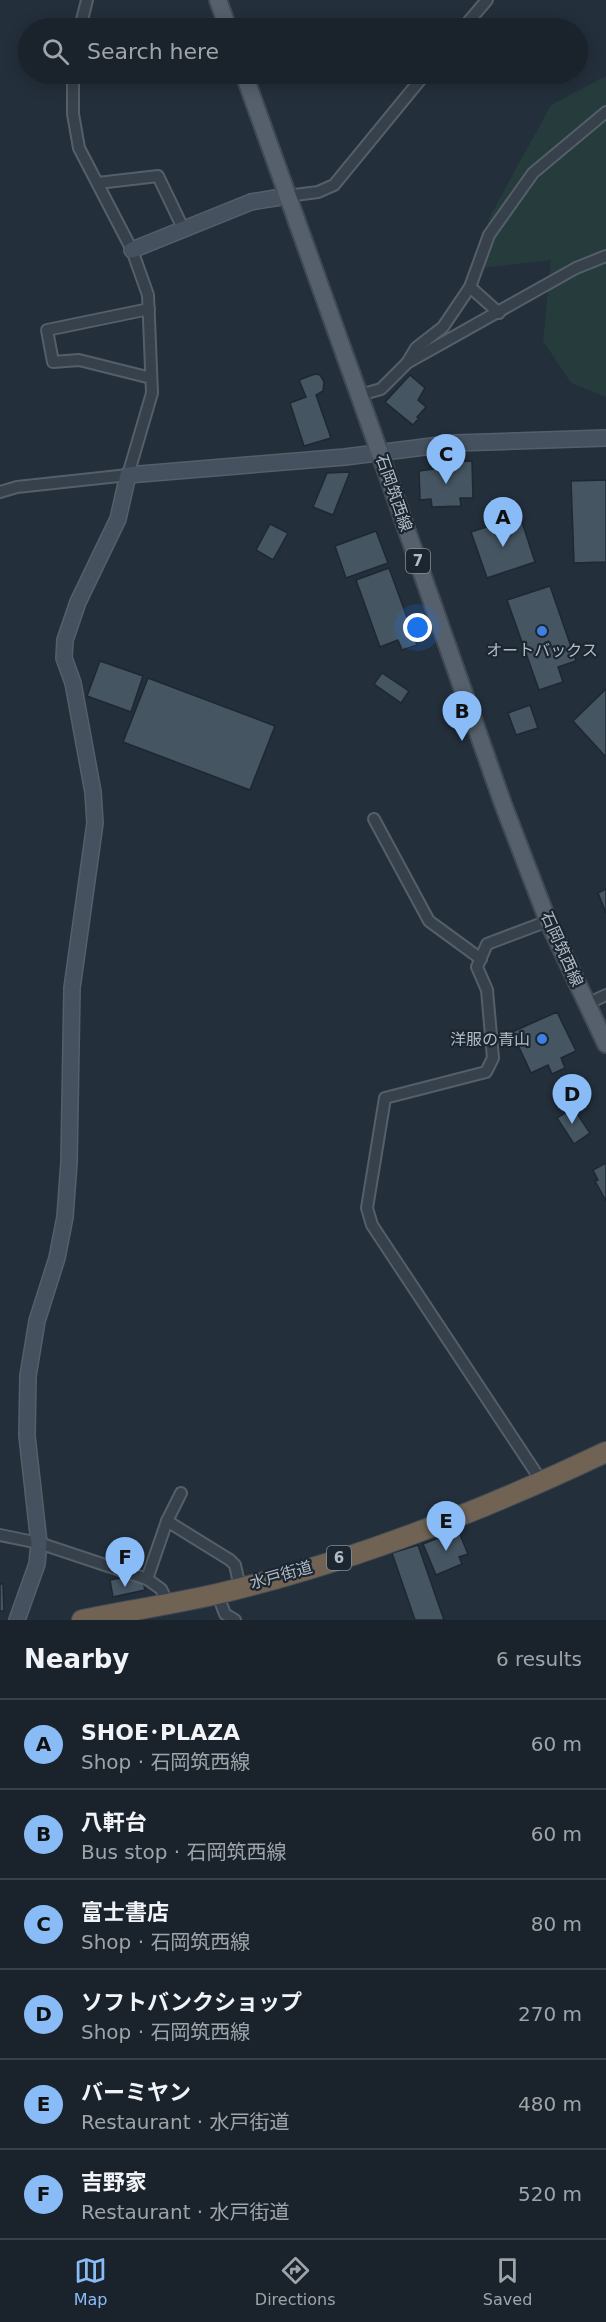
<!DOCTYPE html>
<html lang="en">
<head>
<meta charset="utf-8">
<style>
  :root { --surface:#1a232c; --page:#272f38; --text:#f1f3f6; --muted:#9fa4a9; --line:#384048; --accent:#89bcf6 }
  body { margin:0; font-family:"DejaVu Sans","Noto Sans JP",sans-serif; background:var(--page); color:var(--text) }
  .you { position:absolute; left:418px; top:628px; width:21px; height:21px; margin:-15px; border:4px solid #fff; border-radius:50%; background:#1a73e8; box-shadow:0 0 0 9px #1a73e833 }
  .badge { display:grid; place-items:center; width:39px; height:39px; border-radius:50%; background:var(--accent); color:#111; font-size:20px; font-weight:700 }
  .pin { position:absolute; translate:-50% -50px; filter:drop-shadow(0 2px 3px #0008) }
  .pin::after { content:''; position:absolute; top:32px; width:21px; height:18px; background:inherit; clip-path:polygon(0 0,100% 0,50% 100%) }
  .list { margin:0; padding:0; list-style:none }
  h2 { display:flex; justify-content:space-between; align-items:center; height:78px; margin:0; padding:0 24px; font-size:26px }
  h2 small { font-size:20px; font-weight:400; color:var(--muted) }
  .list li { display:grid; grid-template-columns:39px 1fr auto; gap:18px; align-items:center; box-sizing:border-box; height:90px; padding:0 24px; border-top:2px solid var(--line) }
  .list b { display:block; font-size:22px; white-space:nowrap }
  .list p { margin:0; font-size:20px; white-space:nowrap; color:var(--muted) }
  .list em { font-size:20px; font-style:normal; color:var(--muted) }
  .icon { flex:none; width:33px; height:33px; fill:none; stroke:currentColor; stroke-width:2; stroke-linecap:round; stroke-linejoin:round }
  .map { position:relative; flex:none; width:606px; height:1620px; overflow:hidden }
  .search { position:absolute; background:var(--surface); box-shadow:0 3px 15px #0003; left:18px; right:18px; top:18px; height:66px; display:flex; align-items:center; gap:15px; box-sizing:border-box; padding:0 21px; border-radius:33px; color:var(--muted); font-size:22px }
  .sheet { height:618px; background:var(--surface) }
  nav { display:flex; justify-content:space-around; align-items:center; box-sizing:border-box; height:84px; border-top:2px solid var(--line); background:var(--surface); font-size:16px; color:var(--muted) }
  nav a { display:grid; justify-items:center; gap:3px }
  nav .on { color:var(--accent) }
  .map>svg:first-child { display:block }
</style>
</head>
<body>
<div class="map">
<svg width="606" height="1620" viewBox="0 0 606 1620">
  <rect width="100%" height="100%" fill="#232f3b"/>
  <!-- green -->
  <path fill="#253b3c" d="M 606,76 L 606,397 L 571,383 L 543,341 L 551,260 L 481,268 L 489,218 L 551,105 Z"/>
  <!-- building -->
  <g fill="#465562" stroke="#1e2832" stroke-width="1.5">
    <path d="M 315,374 L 320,375 L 324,382 L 323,391 L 316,395 L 331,438 L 304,446 L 290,403 L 306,397 L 299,380 Z"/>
    <path d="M 410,375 L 425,388 L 418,400 L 426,407 L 417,417 L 419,418 L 413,425 L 385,402 Z"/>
    <path d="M 472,461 L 473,498 L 460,498 L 461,506 L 432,507 L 431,499 L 420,500 L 419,471 L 433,469 L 433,462 Z"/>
    <path d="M 350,472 L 333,515 L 313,507 L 327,473 Z"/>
    <path d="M 606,480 L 606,562 L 574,563 L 571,481 Z"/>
    <path d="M 520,516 L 535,562 L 487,578 L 471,532 Z"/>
    <path d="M 270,524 L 288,533 L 273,560 L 256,550 Z"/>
    <path d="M 376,531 L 388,563 L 346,578 L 335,546 Z"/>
    <path d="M 389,568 L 417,645 L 402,650 L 398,640 L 380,647 L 356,580 Z"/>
    <path d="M 550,586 L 576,661 L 558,667 L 563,682 L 539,690 L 507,600 Z"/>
    <path d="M 100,661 L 143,676 L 131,712 L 87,696 Z"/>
    <path d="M 382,673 L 409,691 L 401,703 L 374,684 Z"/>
    <path d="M 148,678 L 275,726 L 250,790 L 123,742 Z"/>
    <path d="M 606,689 L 606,757 L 573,721 Z"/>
    <path d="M 530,705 L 538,728 L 516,735 L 508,713 Z"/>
    <path d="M 606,889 L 606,913 L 598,893 Z"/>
    <path d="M 557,1012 L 576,1051 L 561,1058 L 565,1068 L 552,1074 L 548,1065 L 531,1073 L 512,1032 Z"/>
    <path d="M 573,1108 L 590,1133 L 574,1144 L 557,1118 Z"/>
    <path d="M 606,1163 L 606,1201 L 595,1181 L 598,1180 L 593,1170 Z"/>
    <path d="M 458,1530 L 468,1554 L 459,1557 L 462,1564 L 436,1575 L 423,1544 Z"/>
    <path d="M 418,1545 L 444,1620 L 415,1620 L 392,1553 Z"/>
    <path d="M 131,1576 L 143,1581 L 145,1590 L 113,1597 L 110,1580 Z"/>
    <path d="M 0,1584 L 3,1584 L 4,1611 L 0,1611 Z"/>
  </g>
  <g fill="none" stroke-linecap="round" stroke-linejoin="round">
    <defs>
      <g id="street">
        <path d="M 80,28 L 87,0"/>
        <path d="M 463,28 L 487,0"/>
        <path d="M 98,183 L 158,176 L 182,226"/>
        <path d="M 287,196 L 318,192 L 334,185 L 425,74"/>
        <path d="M 470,287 L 499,313"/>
        <path d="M 149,309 L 47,330 L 53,362 L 79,360 L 151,378"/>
        <path d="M 407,363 L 416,348 L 443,327 L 470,287 L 489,235 L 533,173 L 606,112"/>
        <path d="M 360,395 L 381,389 L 407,363 L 576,268 L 606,256"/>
        <path d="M 0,492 L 17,487 L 128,475 L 152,393 L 148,295 L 132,250 L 79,148 L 73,114 L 73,74"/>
        <path d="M 374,819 L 429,921 L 481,959"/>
        <path d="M 587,1004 L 606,995"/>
        <path d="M 542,1482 L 372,1225 L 367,1208 L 385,1098 L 486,1072 L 493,1058 L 487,990 L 477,967 L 487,944 L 548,921"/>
        <path d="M 167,1521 L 230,1560 L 235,1565 L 240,1587"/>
        <path d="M 0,1535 L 39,1543 L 147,1579 L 161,1589 L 168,1603"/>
        <path d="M 147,1579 L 167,1521 L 181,1493"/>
        <path d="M 217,1593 L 225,1614 L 235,1620"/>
      </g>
      <g id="secondary">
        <path d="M 132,250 L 251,202 L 287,196"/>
        <path d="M 17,1620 L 37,1564 L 39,1543 L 27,1436 L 28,1376 L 37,1321 L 57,1258 L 65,1217 L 69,1162 L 72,988 L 95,823 L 93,792 L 73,683 L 64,658 L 65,640 L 78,602 L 118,519 L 128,475 L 345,457 L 456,443 L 606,438"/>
      </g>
      <g id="primary">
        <path d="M 218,0 L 228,28"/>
        <path d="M 244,74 L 367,417 L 503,804 L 548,921 L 606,1044"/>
      </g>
      <path id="highway" d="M 82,1620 C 127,1611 172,1604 217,1594 C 348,1563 484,1510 606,1452"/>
    </defs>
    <!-- street casing -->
    <use href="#street" stroke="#555f69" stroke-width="14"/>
    <!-- secondary casing -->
    <use href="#secondary" stroke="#555f69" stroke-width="18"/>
    <!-- primary casing -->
    <use href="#primary" stroke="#404a54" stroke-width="20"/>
    <!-- highway casing -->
    <use href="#highway" stroke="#424c56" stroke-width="22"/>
    <!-- street -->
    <use href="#street" stroke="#37414b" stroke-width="10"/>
    <!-- secondary -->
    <use href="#secondary" stroke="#45515e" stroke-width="15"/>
    <!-- primary -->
    <use href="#primary" stroke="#55606c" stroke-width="16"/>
    <!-- highway -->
    <use href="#highway" stroke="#716354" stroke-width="20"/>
  </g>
  <!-- markers -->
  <g fill="#3f7fe0" stroke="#1c2630" stroke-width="2">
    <circle cx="542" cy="631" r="6"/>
    <circle cx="542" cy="1039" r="6"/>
  </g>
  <g text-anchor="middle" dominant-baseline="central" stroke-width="4.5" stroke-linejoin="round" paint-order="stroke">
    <!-- shield labels -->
    <g fill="#1c2630" stroke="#858f9a" stroke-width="1.5">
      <rect x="406" y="549" width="24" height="24" rx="4.5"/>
      <rect x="327" y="1546" width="24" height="24" rx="4.5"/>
    </g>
    <g font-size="15" font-weight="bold" fill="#b2bcc7">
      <text x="418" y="561">7</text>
      <text x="339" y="1558">6</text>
    </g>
    <!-- street labels -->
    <g font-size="16" fill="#b2bcc7" stroke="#1c2630">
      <text transform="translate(394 493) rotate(71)">石岡筑西線</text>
      <text transform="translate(562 949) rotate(66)">石岡筑西線</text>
      <text transform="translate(281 1575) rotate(-16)">水戸街道</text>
    </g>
    <!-- poi labels -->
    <g font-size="16" fill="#b2bcc7" stroke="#1c2630">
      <text x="542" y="650">オートバックス</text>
      <text x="530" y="1039" text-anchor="end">洋服の青山</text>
    </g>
  </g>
</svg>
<div class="you"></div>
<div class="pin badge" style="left:503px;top:547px">A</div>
<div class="pin badge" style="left:462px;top:741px">B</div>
<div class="pin badge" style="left:446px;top:484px">C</div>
<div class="pin badge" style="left:572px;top:1124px">D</div>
<div class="pin badge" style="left:446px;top:1551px">E</div>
<div class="pin badge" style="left:125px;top:1587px">F</div>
<div class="search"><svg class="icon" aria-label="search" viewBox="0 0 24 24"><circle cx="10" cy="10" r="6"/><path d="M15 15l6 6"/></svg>Search here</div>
</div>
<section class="sheet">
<h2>Nearby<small>6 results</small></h2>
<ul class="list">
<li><span class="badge">A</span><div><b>SHOE･PLAZA</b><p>Shop · 石岡筑西線</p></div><em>60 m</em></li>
<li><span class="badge">B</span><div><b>八軒台</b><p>Bus stop · 石岡筑西線</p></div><em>60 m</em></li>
<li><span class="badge">C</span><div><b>富士書店</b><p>Shop · 石岡筑西線</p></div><em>80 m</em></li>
<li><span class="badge">D</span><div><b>ソフトバンクショップ</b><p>Shop · 石岡筑西線</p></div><em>270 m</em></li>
<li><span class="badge">E</span><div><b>バーミヤン</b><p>Restaurant · 水戸街道</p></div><em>480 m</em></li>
<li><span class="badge">F</span><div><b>吉野家</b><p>Restaurant · 水戸街道</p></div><em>520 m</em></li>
</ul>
</section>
<nav>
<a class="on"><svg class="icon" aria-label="map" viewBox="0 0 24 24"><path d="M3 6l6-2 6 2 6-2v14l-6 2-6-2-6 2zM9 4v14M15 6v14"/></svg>Map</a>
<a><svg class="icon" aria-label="directions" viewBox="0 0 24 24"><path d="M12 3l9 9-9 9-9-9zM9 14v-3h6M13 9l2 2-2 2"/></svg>Directions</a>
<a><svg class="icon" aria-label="saved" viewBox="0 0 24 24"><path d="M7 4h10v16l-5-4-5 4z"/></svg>Saved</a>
</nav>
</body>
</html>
